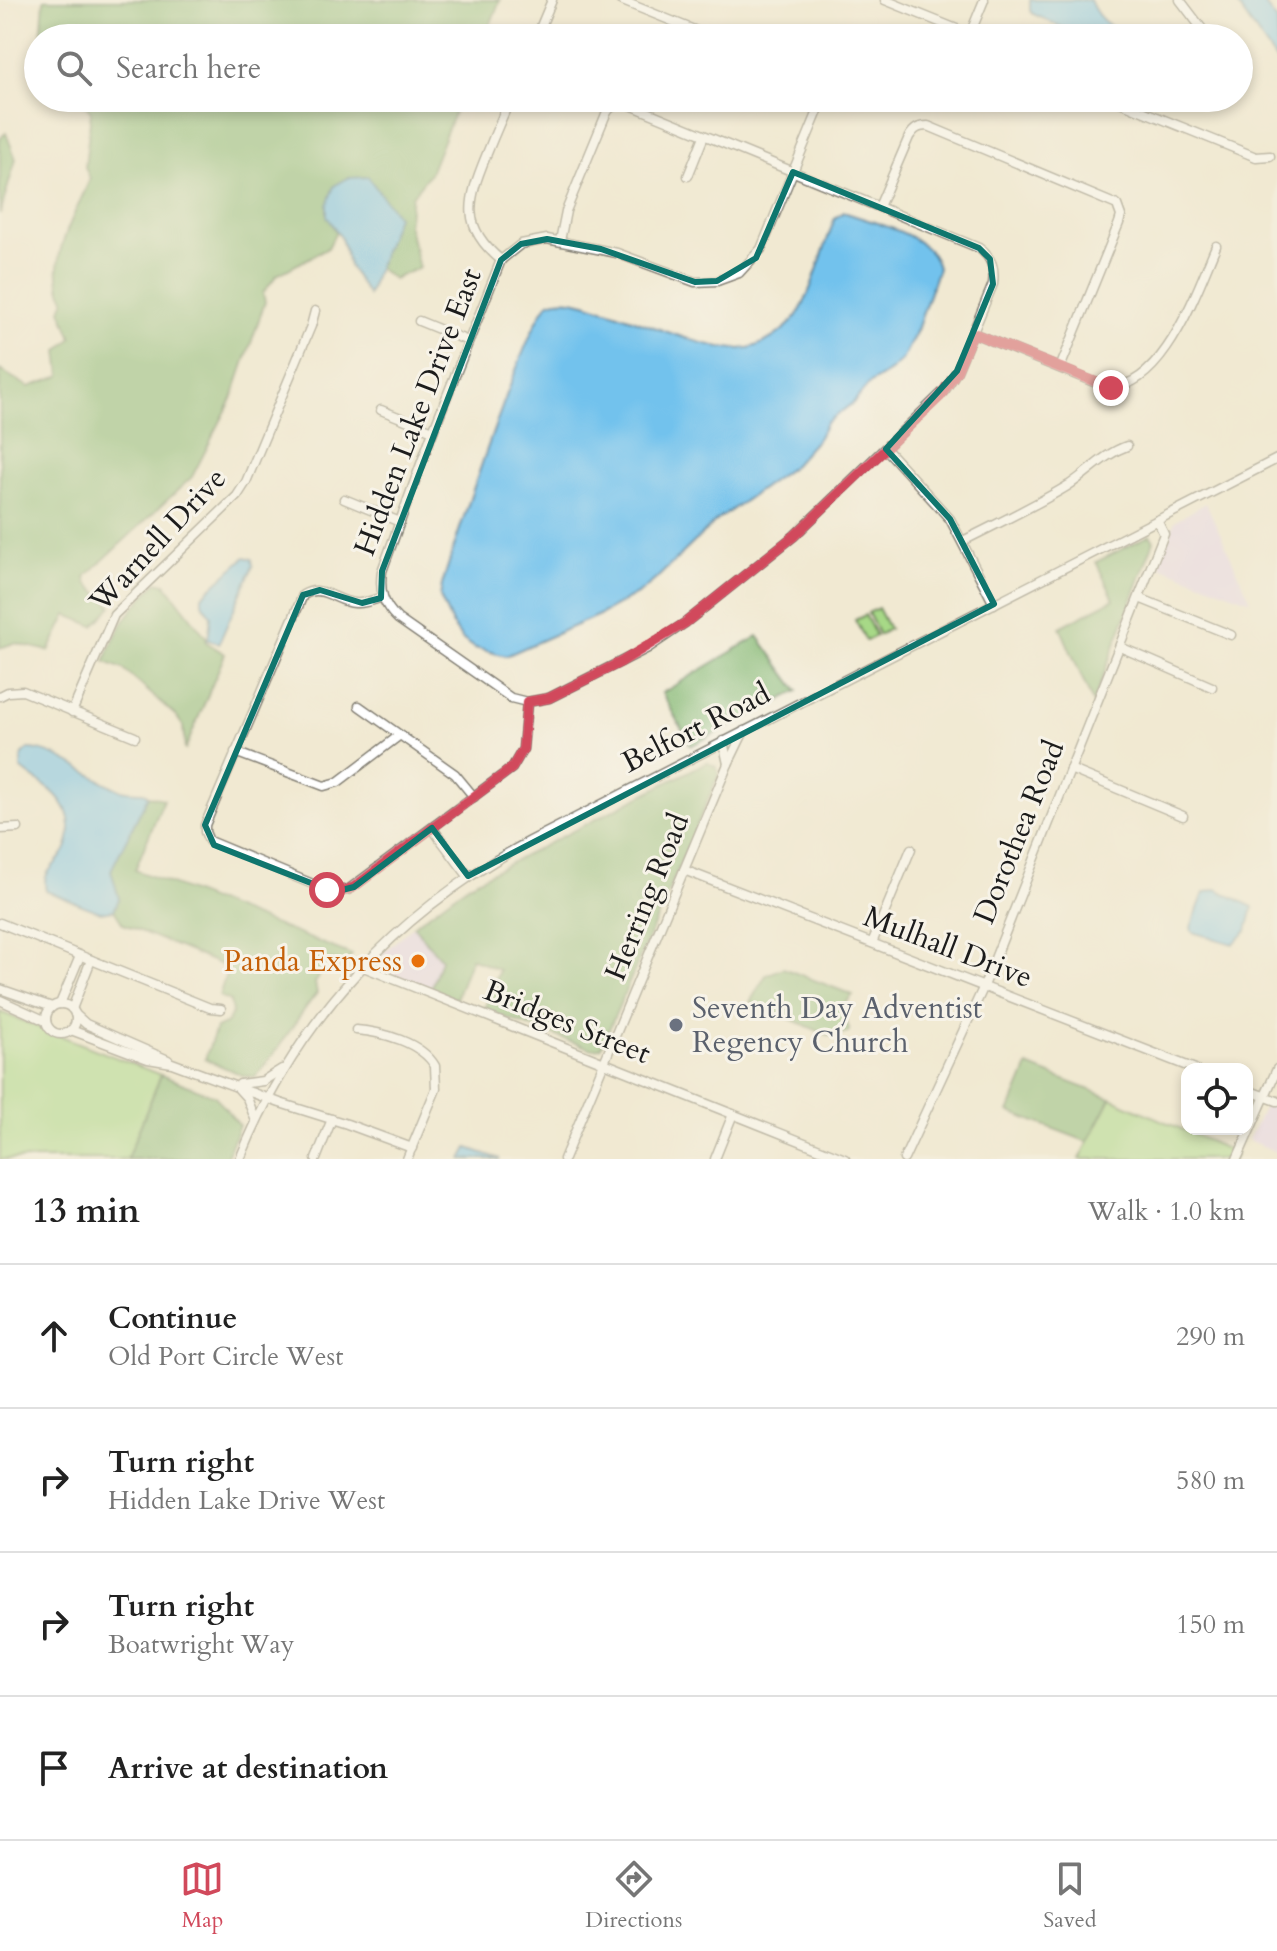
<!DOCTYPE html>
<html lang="en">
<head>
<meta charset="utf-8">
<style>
  :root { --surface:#fff; --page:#f6f6f6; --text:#222; --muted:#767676; --line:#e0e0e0; --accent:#d1495b }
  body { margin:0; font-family:Cardo,serif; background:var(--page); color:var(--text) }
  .controls { position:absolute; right:24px; bottom:24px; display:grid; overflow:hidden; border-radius:16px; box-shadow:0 4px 12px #0003 }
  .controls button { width:72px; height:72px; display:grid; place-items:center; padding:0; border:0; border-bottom:2px solid var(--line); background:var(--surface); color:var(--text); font:40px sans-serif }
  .stop { position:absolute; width:24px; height:24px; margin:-18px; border:6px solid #d1495b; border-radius:50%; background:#fff }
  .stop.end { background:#d1495b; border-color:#fff; box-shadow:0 2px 8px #0008 }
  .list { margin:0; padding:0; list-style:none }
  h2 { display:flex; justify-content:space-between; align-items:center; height:104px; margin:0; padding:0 32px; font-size:34px }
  h2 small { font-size:26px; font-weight:400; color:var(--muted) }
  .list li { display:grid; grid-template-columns:52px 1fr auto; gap:24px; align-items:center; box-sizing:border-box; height:144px; padding:0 32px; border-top:2px solid var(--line) }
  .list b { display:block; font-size:30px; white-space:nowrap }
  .list p { margin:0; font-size:26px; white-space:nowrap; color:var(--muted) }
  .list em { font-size:26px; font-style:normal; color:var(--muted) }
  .icon { flex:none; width:44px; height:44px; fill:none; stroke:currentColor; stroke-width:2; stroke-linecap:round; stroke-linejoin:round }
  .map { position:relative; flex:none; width:1277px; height:1159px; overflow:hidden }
  .search { position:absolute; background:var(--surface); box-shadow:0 4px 12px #0003; left:24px; right:24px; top:24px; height:88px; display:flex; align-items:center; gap:20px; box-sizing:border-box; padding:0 28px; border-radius:44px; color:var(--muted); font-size:30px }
  .sheet { height:680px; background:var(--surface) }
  nav { display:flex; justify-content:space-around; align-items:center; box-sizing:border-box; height:112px; border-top:2px solid var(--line); background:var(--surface); font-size:22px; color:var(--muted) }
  nav a { display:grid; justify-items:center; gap:4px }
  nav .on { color:var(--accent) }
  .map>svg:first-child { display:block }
</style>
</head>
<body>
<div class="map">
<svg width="1277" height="1159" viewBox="0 0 1277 1159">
  <rect width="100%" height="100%" fill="#f7f3e8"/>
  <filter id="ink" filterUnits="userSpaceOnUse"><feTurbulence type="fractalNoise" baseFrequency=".0125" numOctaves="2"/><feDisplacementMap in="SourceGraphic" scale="16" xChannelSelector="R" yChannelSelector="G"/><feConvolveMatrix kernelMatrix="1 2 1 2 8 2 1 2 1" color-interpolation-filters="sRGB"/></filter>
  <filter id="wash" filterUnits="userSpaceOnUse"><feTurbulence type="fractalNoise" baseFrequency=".006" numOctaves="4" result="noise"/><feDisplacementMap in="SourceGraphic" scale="32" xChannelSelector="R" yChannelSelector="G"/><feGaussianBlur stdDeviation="1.8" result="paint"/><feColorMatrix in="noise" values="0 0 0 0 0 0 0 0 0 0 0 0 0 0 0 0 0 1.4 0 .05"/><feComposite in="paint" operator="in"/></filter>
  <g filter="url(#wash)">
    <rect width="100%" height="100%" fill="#f1e9d2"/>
    <!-- built -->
    <g fill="#e5d3f1">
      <path d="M 1206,503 L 1251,601 L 1157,565 L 1175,521 Z"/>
      <path d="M 413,926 L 442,959 L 431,989 L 385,971 L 380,966 L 383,953 Z"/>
      <path d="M 1267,1101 L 1277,1104 L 1277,1152 L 1248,1140 Z"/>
    </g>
    <!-- green -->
    <g fill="#a7d987" stroke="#627a52" stroke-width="2">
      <path d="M 878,608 L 889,629 L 879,635 L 868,613 Z"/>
      <path d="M 865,615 L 876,636 L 866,641 L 855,620 Z"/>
      <path d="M 0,1012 L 161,1075 L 127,1159 L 0,1159 Z"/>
      <path d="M 1111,1098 L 1236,1153 L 1234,1159 L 1080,1159 Z"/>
    </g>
    <!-- forest -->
    <g fill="#85b974" stroke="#506a48" stroke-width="2">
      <path d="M 44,0 L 500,0 L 485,38 L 41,38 Z"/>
      <path d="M 79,98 L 460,98 L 430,173 L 412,196 L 408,224 L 419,268 L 393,279 L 378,268 L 397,216 L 335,186 C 326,205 326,213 336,232 L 328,248 L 277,275 L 263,293 L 265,302 L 232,399 L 192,477 L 86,576 L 87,583 L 112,606 L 94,626 L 67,615 L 49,651 L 14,643 L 0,648 L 0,370 L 29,387 L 61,376 L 58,351 L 72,338 L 61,310 L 65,299 C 43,264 76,213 90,179 L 85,167 L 91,112 Z"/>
      <path d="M 6,133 L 16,159 L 0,214 L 0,138 Z"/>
      <path d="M 1150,535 L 1154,541 L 1093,703 L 1060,627 L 1114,599 L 1096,562 Z"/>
      <path d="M 157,582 L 165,584 L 206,637 L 206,642 L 225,654 L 185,750 L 183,726 L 176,716 L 123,669 L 105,662 C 116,626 132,609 157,582 Z"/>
      <path d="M 758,636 L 798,691 L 691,746 L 662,693 Z"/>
      <path d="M 707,762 L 716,767 L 719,774 L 601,1048 L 592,1049 L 484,1010 L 499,970 L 471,958 L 456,999 L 431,989 L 441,959 L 413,926 L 469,884 Z"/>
      <path d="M 148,796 L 164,799 L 135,870 L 352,955 L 346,962 L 327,960 L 315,983 L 317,993 C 294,1021 279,1052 255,1077 L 244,1076 L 205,1059 L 216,1028 L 227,1023 L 232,1013 L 230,1001 L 219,996 L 227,971 L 224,966 L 123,924 L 114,910 L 119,899 L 111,870 Z"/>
      <path d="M 783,968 L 853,995 L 842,1007 L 850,1032 L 830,1036 L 750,1002 L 766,975 Z"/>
      <path d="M 1028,1066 L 1111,1098 L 1088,1142 L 1009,1112 Z"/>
      <path d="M 161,1075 L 215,1096 L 239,1125 L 226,1159 L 127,1159 Z"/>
    </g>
    <!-- water -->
    <g fill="#72c2ed" stroke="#476f84" stroke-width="2">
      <path d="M 1030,0 L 1090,0 C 1100,26 1119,32 1144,38 L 1085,38 L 1033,14 L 1030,11 Z"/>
      <path d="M 1234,0 L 1261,0 L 1277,21 L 1277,62 Z"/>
      <path d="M 368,177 L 397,216 L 368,295 L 349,266 L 341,238 L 327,216 L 327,205 L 334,186 L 348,178 Z"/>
      <path d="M 844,212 C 875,224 930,233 938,268 L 917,330 L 902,360 L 890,371 L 869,384 L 854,402 L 826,423 L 819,437 L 792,467 L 716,521 L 655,580 L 639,593 L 599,615 L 506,656 L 475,648 L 462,639 L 452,624 L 440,597 L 442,585 C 453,548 529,314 550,302 C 565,295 589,304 603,309 C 643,321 696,347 737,349 C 761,350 790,329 801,309 C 815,283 824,246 835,218 Z"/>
      <path d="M 245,557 L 252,559 L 253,566 L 219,643 L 208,640 L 211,616 L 202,603 L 202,596 Z"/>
      <path d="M 28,749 C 53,747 94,779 118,789 C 126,792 135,792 144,792 L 148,796 L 111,870 L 119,899 L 114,910 L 100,912 L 46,891 C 42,875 50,870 60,858 C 75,840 73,812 56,795 C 46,785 32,778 21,768 L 21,757 Z"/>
      <path d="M 1216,889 L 1253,907 L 1247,931 L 1233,944 L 1192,932 L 1191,927 L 1204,893 Z"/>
      <path d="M 468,1148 L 500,1159 L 462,1159 Z"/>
    </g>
  </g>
  <g filter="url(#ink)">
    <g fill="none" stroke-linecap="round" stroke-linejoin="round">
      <defs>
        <g id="minor">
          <path d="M 620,0 L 714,38"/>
          <path d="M 885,0 L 979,38"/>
          <path d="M 1180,0 L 1209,38"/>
          <path d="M 970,34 L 984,0"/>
          <path d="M 536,38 L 552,0"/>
          <path d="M 1110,98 L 1256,157 L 1270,156"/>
          <path d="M 688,176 L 704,136"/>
          <path d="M 879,207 L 909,137 C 914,129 918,126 928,126 L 1117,205 L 1121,216 L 1119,223 L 1060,368"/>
          <path d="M 560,241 L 566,211 L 606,114 C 611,105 617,103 628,104 C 745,152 862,200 979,248 C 992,258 995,268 993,284 L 957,371 L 945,390 L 794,536 L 685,623 L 648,648 L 549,698 L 527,702 L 511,698 L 398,619 C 383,605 379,591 382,571 L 433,431 L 501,260 L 521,244 L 547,239 L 617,253 L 695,282 L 717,281 L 739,273 L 761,249 L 823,99 L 823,98"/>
          <path d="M 501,260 C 460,227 468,200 486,156 C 494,136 502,117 511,98"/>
          <path d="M 419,321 L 468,341"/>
          <path d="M 973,333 L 1101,385 C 1160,401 1198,287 1216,246"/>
          <path d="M 381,410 L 433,431"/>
          <path d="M 886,449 L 950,519 L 994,604"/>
          <path d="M 344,499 L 400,522"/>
          <path d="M 963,541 C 998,523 1035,506 1069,485 C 1089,472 1104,454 1127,446"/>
          <path d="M 382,597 C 374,600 364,604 355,603 C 336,602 322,583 303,595 L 205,825 L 205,832 L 209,841 L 327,890 L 348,890 L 512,768 L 523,749 L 527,702"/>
          <path d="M 1139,598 L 1231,635"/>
          <path d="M 1120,647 L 1212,687"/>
          <path d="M 0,696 L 8,692 L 23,691 L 135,737"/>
          <path d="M 359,706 L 455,774 L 474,797"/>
          <path d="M 72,712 L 114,615 L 237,496 L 246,482 L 311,326 L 315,311"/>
          <path d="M 235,752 L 324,786 L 338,782 L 400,735"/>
          <path d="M 728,764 L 744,731"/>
          <path d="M 1070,769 L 1183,816"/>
          <path d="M 432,828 L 468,876"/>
          <path d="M 0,829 L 18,828"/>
          <path d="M 684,870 L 1195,1069"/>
          <path d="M 0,923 L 210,1008 L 221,1009"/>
          <path d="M 872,943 L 911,849"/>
          <path d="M 361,966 L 845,1159"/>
          <path d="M 0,989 L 52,1007"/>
          <path d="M 0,1000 L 46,1021"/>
          <path d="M 60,1004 L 80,956"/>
          <circle cx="61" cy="1019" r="15"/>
          <path d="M 72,1009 L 91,960"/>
          <path d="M 75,1014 L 86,1024 L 168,1060"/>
          <path d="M 71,1030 L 148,1059 L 172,1063 L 280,1103 L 347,1124 L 412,1148"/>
          <path d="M 356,1030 C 382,1032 421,1042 435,1066 L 436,1089 L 407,1159"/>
          <path d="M 240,1084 L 263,1081 L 282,1069"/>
          <path d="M 238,1088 L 247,1098 L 256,1121"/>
          <path d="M 1247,1090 L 1277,1101"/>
          <path d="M 240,1159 C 296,1020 397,911 530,841 L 1277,459"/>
          <path d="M 316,1159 L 332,1119"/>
          <path d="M 564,1159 L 728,764 L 723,741"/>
          <path d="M 715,1159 L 733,1114"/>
          <path d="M 904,1159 L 984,986 L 1164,534 L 1157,520"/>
          <path d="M 1237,1159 L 1277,1069"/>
        </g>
      </defs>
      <!-- minor casing -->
      <use href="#minor" stroke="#868277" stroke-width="11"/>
      <!-- minor -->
      <use href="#minor" stroke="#fff" stroke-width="8"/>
    </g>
  </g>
  <g fill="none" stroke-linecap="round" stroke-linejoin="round" filter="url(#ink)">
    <!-- route -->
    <path stroke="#d1495b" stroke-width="10" d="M 327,890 L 341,892 L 354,887 L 512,768 L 523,749 L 527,702 L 549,698 L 621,662 L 685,623 L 794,536 L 940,397 L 957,371 L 973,333 L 1111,388"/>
  </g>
  <!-- marked area -->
  <path d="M0 0H1277V1159H0ZM 793,172 L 979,248 L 990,259 L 993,284 L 957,371 L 886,449 L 950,519 L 994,604 L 468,876 L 432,828 L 354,887 L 334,892 L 214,845 L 205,825 L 303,595 L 320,590 L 362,603 L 381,598 L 382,571 L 501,260 L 521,244 L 547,239 L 601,249 L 695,282 L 717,281 L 756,258 Z" fill="#f1e9d2" fill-opacity=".55" fill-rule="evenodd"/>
  <path fill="none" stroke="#0f766e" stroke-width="6" stroke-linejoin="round" d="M 793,172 L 979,248 L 990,259 L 993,284 L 957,371 L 886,449 L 950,519 L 994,604 L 468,876 L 432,828 L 354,887 L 334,892 L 214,845 L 205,825 L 303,595 L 320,590 L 362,603 L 381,598 L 382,571 L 501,260 L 521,244 L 547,239 L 601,249 L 695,282 L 717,281 L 756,258 Z"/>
  <!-- markers -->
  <circle fill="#e8710a" stroke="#f7f3e8" stroke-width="3" cx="418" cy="961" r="8"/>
  <circle fill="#6b7280" stroke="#f7f3e8" stroke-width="3" cx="676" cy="1025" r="8"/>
  <g text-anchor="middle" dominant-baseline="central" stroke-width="6" stroke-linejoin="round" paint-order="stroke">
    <!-- street labels -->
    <g font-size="30" fill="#1c1c1c" stroke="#f7f3e8">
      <text transform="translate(418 412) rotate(-69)">Hidden Lake Drive East</text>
      <text transform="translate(158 540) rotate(-47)">Warnell Drive</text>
      <text transform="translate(696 728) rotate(-27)">Belfort Road</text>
      <text transform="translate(1019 832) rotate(-68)">Dorothea Road</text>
      <text transform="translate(647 897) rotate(-68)">Herring Road</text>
      <text transform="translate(948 947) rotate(21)">Mulhall Drive</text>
      <text transform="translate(567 1022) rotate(22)">Bridges Street</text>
    </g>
    <!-- food labels -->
    <g font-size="30" fill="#c56008" stroke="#f7f3e8" text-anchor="end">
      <text x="402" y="961">Panda Express</text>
    </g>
    <!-- worship labels -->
    <g font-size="30" fill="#5b616d" stroke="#f7f3e8" text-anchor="start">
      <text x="692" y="1008">Seventh Day Adventist<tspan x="692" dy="34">Regency Church</tspan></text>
    </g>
  </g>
</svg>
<div class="controls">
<button><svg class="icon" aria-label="locate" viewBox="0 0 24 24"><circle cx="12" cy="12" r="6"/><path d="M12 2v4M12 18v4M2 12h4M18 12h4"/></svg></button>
</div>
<div class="stop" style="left:327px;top:890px"></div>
<div class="stop end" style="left:1111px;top:388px"></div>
<div class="search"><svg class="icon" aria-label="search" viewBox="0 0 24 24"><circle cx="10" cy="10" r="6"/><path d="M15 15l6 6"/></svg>Search here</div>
</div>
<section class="sheet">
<h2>13 min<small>Walk · 1.0 km</small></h2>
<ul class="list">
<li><svg class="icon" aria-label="ahead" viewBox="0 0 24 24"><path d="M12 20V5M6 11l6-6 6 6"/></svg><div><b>Continue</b><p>Old Port Circle West</p></div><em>290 m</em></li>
<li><svg class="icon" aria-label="right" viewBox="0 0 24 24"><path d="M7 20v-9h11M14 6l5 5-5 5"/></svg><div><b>Turn right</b><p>Hidden Lake Drive West</p></div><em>580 m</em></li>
<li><svg class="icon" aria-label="right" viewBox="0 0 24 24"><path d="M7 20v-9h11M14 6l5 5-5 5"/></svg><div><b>Turn right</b><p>Boatwright Way</p></div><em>150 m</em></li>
<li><svg class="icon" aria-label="arrive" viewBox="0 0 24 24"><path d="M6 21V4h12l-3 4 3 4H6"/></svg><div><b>Arrive at destination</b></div></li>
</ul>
</section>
<nav>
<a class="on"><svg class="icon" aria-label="map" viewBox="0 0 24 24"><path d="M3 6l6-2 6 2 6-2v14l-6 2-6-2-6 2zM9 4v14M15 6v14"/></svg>Map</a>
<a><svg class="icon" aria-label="directions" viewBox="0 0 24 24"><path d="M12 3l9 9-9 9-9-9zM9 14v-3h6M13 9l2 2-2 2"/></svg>Directions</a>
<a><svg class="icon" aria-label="saved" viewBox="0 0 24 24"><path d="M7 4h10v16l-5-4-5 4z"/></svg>Saved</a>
</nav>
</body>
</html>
